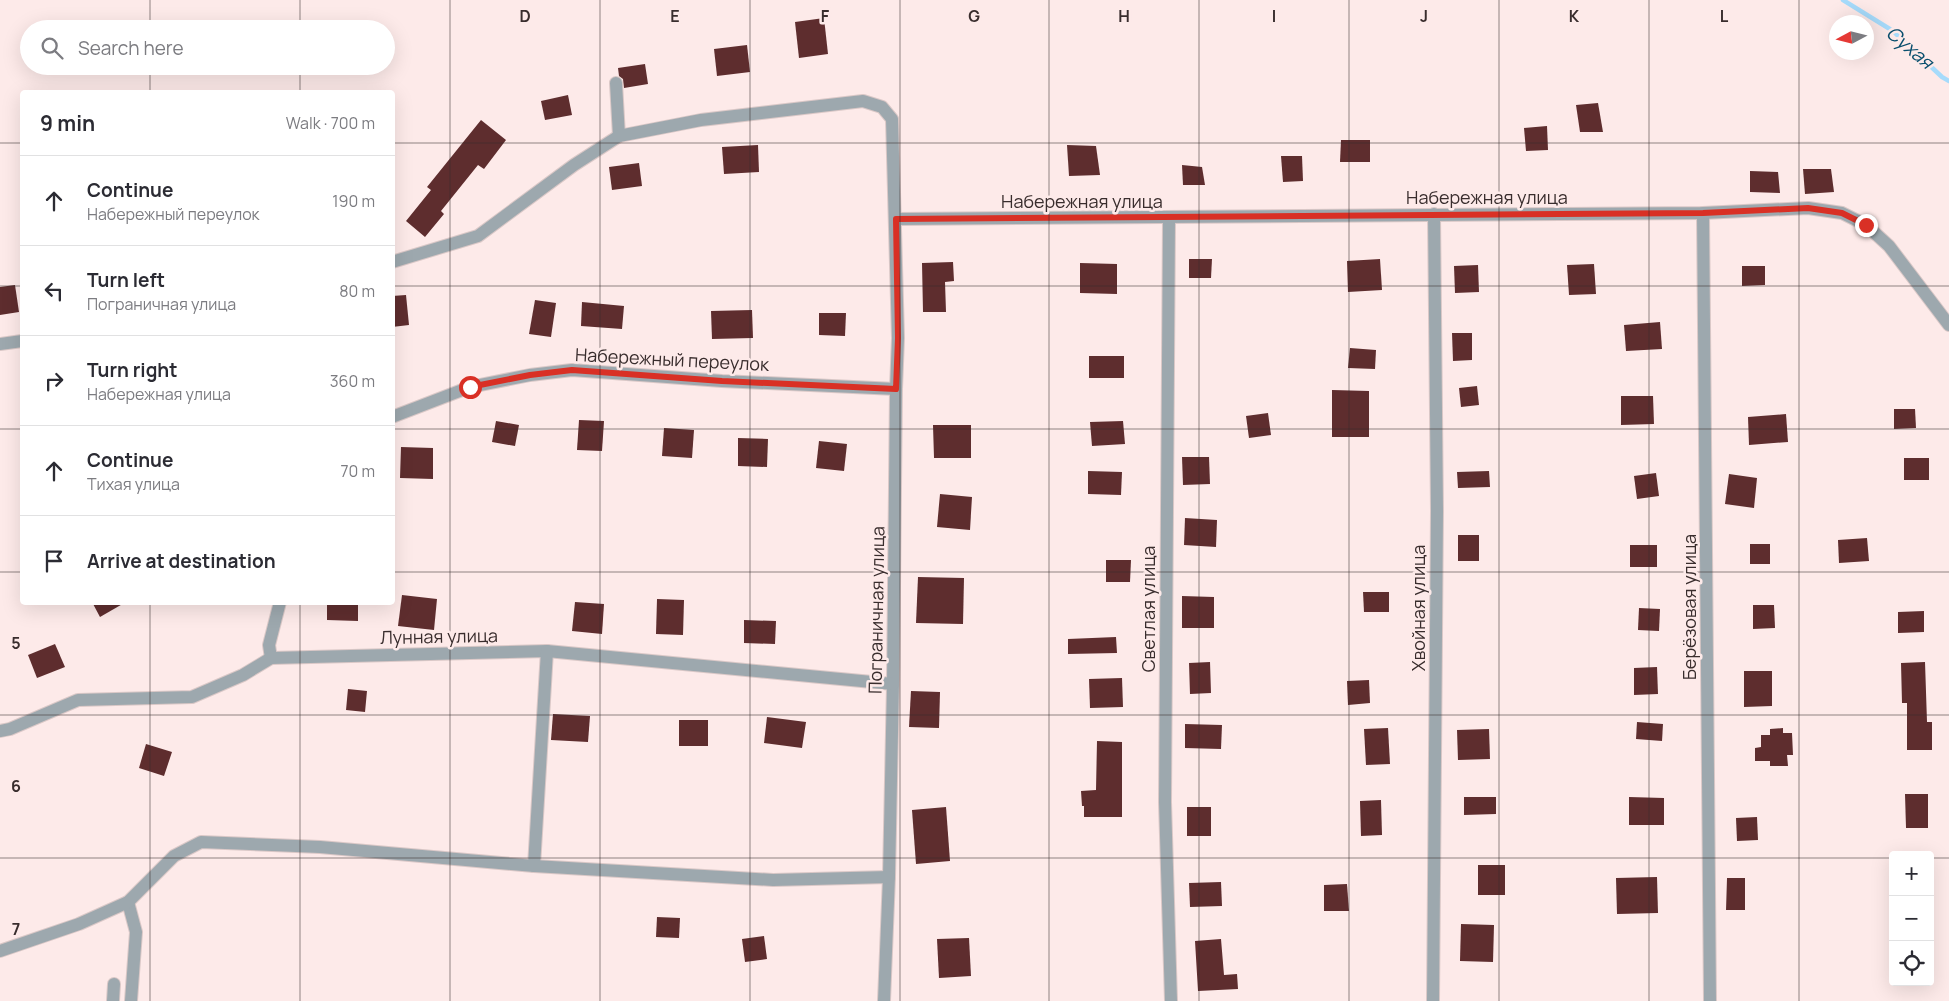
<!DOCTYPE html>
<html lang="en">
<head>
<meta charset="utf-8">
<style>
  :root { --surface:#fff; --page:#f2f2f3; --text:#2b2b33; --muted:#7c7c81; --line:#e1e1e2 }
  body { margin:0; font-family:Manrope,sans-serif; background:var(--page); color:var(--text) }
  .controls { position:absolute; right:15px; bottom:15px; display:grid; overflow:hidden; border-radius:5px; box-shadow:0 5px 20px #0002 }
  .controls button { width:45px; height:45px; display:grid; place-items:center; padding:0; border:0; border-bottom:1px solid var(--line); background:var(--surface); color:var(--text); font:25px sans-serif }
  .compass { position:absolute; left:1829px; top:15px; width:45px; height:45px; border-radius:50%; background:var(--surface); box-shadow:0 5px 20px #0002; rotate:263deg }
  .stop { position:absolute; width:15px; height:15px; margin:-11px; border:4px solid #d93025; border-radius:50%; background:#fff }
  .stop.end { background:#d93025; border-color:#fff; box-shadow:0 1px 5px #0008 }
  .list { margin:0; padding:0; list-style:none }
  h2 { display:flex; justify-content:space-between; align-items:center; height:65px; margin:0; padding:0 20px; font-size:21px }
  h2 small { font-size:16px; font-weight:400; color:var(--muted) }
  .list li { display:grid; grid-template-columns:32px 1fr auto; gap:15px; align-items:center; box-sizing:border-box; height:90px; padding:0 20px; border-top:1px solid var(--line) }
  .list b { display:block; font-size:19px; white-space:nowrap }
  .list p { margin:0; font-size:16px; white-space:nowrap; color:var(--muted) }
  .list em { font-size:16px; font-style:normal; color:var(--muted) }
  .icon { flex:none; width:28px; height:28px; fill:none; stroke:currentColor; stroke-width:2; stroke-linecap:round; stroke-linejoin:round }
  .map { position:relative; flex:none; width:1949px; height:1001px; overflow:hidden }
  .search { position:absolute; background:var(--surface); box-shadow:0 5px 20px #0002; left:20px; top:20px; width:375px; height:55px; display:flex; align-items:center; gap:12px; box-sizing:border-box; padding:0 18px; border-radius:28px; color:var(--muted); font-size:19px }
  .panel { position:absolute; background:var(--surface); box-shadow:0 5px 20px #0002; left:20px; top:90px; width:375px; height:515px; border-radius:5px }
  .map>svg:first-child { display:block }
</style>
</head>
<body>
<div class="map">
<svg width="1949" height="1001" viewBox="0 0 1949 1001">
  <rect width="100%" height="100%" fill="#fdeae9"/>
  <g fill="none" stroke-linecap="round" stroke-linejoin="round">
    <!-- stream -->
    <path stroke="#a6dbfb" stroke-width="4.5" d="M 1843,0 L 1893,31 L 1942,77 L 1949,81"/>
  </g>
  <!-- building -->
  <g fill="#5e2d2e">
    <path d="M 824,18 L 828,54 L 799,58 L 795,22 Z"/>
    <path d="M 747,45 L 750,72 L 717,76 L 714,49 Z"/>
    <path d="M 645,64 L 648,84 L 624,88 L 623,79 L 619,76 L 618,68 Z"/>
    <path d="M 568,95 L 572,115 L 545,120 L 541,101 Z"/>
    <path d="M 1598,103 L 1603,132 L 1580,132 L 1576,105 Z"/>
    <path d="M 481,120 L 506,140 L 484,169 L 478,165 L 441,211 L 444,214 L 425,237 L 406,221 L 431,190 L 427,187 Z"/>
    <path d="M 1547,126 L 1548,150 L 1526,151 L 1524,128 Z"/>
    <path d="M 1341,140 L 1370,140 L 1370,162 L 1340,162 Z"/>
    <path d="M 758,145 L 759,172 L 724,174 L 722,147 Z"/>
    <path d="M 1067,145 L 1096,146 L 1100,175 L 1069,176 Z"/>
    <path d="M 1281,156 L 1302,156 L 1303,181 L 1283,182 Z"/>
    <path d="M 639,163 L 642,186 L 612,190 L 609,167 Z"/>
    <path d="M 1182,165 L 1202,167 L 1205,185 L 1183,185 Z"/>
    <path d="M 1803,169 L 1831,169 L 1834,192 L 1805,194 Z"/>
    <path d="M 1750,171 L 1778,172 L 1780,193 L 1750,192 Z"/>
    <path d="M 1189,259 L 1212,259 L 1211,278 L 1189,278 Z"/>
    <path d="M 1380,259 L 1382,290 L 1348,292 L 1347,261 Z"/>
    <path d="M 953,262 L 954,281 L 945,282 L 946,312 L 923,312 L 922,263 Z"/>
    <path d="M 1080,263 L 1117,264 L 1117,294 L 1080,293 Z"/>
    <path d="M 1594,264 L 1596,294 L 1569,295 L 1567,265 Z"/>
    <path d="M 1478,265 L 1479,292 L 1455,293 L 1454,266 Z"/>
    <path d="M 1742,266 L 1765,266 L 1765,285 L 1742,286 Z"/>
    <path d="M 15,285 L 19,312 L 0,315 L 0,287 Z"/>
    <path d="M 406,295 L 409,325 L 392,327 L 392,296 Z"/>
    <path d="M 535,300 L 556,303 L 551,337 L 529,334 Z"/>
    <path d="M 582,302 L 624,306 L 622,329 L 581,326 Z"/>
    <path d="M 752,310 L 753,338 L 712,339 L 711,311 Z"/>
    <path d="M 819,313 L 846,313 L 845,336 L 819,335 Z"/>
    <path d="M 1660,322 L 1662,349 L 1626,351 L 1624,325 Z"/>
    <path d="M 1452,333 L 1472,333 L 1472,360 L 1453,361 Z"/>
    <path d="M 1350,348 L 1376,350 L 1375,369 L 1348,368 Z"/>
    <rect x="1089" y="356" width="35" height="22"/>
    <path d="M 1477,386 L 1479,405 L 1461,407 L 1459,388 Z"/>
    <path d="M 1332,390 L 1369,391 L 1369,437 L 1332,437 Z"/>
    <path d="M 1621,396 L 1653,396 L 1654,424 L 1621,425 Z"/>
    <path d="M 1894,409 L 1915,409 L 1916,428 L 1894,429 Z"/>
    <path d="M 1268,413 L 1271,435 L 1249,438 L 1246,416 Z"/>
    <path d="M 1786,414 L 1788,442 L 1749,445 L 1748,417 Z"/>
    <path d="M 579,420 L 604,421 L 602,451 L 577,450 Z"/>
    <path d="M 496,421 L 519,425 L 515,446 L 492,442 Z"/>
    <path d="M 1123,421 L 1125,444 L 1092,446 L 1090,422 Z"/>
    <path d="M 933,425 L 971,425 L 971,458 L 934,458 Z"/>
    <path d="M 664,428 L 694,430 L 692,458 L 662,456 Z"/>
    <path d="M 738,438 L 768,439 L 767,467 L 738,466 Z"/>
    <path d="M 819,441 L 847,444 L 844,471 L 816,468 Z"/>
    <path d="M 401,447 L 433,448 L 433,479 L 400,478 Z"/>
    <path d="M 1182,457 L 1209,457 L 1210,484 L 1183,485 Z"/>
    <rect x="1904" y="458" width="25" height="22"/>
    <path d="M 1088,471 L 1122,472 L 1121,495 L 1088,494 Z"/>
    <path d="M 1489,471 L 1490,487 L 1458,488 L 1457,472 Z"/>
    <path d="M 1656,473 L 1659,496 L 1637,499 L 1634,476 Z"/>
    <path d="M 1729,474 L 1757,478 L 1754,508 L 1725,504 Z"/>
    <path d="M 940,494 L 972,497 L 970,530 L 937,527 Z"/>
    <path d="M 1185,518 L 1217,520 L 1216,547 L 1184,545 Z"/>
    <rect x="1458" y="535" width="21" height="26"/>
    <path d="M 1867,538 L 1869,561 L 1839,563 L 1838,540 Z"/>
    <rect x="1750" y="544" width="20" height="20"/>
    <rect x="1630" y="545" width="27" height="22"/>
    <path d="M 1106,560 L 1131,560 L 1130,582 L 1106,582 Z"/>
    <path d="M 918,577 L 964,578 L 963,624 L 916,623 Z"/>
    <path d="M 1363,592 L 1389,592 L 1389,612 L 1364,612 Z"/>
    <path d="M 402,595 L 437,599 L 434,630 L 398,626 Z"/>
    <path d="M 1182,596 L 1214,597 L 1214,628 L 1182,628 Z"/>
    <path d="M 657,599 L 684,600 L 683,635 L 656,634 Z"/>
    <path d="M 92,602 L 126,602 L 100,617 Z"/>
    <path d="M 327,602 L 358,602 L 358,621 L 327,620 Z"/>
    <path d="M 575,602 L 604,604 L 602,634 L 572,631 Z"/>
    <path d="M 1753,605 L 1774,605 L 1775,628 L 1753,629 Z"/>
    <path d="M 1639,608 L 1660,609 L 1659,631 L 1638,630 Z"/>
    <path d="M 1924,611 L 1924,632 L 1898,633 L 1898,612 Z"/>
    <path d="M 744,620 L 776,621 L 775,644 L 744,643 Z"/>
    <path d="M 1116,637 L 1117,653 L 1068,654 L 1068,639 Z"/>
    <path d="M 55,644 L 65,667 L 37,678 L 28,655 Z"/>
    <path d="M 1210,662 L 1211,693 L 1190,694 L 1189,663 Z"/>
    <path d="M 1925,662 L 1927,722 L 1932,722 L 1932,750 L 1907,750 L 1907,703 L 1902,703 L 1901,663 Z"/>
    <path d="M 1657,667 L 1658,694 L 1634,695 L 1634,668 Z"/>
    <path d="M 1744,671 L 1772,671 L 1772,706 L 1744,707 Z"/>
    <path d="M 1122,678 L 1123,707 L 1090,708 L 1089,679 Z"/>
    <path d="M 1369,680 L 1370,703 L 1348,705 L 1347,681 Z"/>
    <path d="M 348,689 L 367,691 L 365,712 L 346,710 Z"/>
    <path d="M 911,691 L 940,692 L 939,728 L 909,727 Z"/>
    <path d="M 553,714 L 590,716 L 588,742 L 551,740 Z"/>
    <path d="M 767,717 L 806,722 L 802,748 L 764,743 Z"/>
    <rect x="679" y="720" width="29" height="26"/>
    <path d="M 1637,722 L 1663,724 L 1662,741 L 1636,739 Z"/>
    <path d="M 1185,724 L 1222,725 L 1221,749 L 1185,748 Z"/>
    <path d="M 1388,728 L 1390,764 L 1366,765 L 1364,729 Z"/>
    <path d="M 1783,728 L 1783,733 L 1792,733 L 1793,755 L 1787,755 L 1788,766 L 1770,766 L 1770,761 L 1755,761 L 1755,748 L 1761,747 L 1761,735 L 1770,735 L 1770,729 Z"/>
    <path d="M 1489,729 L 1490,759 L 1458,760 L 1457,730 Z"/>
    <path d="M 1097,741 L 1122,742 L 1122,817 L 1084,817 L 1084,806 L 1082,806 L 1081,791 L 1096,790 Z"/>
    <path d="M 146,744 L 172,752 L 164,776 L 139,768 Z"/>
    <path d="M 1905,794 L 1928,794 L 1928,828 L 1906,828 Z"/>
    <path d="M 1464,797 L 1496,797 L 1496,814 L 1464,815 Z"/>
    <path d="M 1629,797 L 1664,798 L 1664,825 L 1629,825 Z"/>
    <path d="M 1381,800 L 1382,835 L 1361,836 L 1360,801 Z"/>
    <path d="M 946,807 L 950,861 L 916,864 L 912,810 Z"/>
    <rect x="1187" y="807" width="24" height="29"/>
    <path d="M 1757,817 L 1758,840 L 1737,841 L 1736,818 Z"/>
    <rect x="1478" y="865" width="27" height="30"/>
    <path d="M 1657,877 L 1658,913 L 1617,914 L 1616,878 Z"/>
    <path d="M 1727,878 L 1745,878 L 1745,910 L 1726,910 Z"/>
    <path d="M 1221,882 L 1222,906 L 1190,907 L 1189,883 Z"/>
    <path d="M 1347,884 L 1349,911 L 1324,911 L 1324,885 Z"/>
    <path d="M 657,917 L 680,918 L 679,938 L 656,937 Z"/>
    <path d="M 1461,924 L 1494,925 L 1493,962 L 1460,961 Z"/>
    <path d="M 764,936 L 767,959 L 745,962 L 742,939 Z"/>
    <path d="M 969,938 L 971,976 L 939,978 L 937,939 Z"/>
    <path d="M 1221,939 L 1224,975 L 1237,974 L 1238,989 L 1198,991 L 1195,941 Z"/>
  </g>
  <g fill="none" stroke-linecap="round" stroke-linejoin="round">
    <defs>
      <g id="minor">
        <path d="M 616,83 L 619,136"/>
        <path d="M 1703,213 L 1710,1001"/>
        <path d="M 1169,218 L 1165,802 L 1171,1001"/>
        <path d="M 896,219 L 1703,213 L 1808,208 L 1842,213 L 1866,225 L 1889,246 L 1949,325"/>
        <path d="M 392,262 L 478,236 L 574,165 L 619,136 L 701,120 L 863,101 L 882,107 L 892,119 L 898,338 L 896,389 L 893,684 L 889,877 L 884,1001"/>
        <path d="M 0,344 L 22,341"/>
        <path d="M 392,417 L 470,387 L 530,375 L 572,370 L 722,381 L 896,389"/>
        <path d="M 271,658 L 269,645 L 280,602"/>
        <path d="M 0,731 L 10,729 L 78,700 L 192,697 L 243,675 L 271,658 L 547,651 L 893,684"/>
        <path d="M 534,866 L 547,651"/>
        <path d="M 128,902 L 136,932 L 131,1001"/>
        <path d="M 0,951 L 79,924 L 128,902 L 174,856 L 201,842 L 320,847 L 534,866 L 773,880 L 889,877"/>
        <path d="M 113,1001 L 114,984"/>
        <path d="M 1433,1001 L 1437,511 L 1434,214"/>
      </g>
    </defs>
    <!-- minor casing -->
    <use href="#minor" stroke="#dac8c7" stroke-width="14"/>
    <!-- minor -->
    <use href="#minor" stroke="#9da8ae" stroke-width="12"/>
  </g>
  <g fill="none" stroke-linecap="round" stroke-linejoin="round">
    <!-- route -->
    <path stroke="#d93025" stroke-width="6" d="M 470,387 L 530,375 L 572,370 L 722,381 L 896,389 L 898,338 L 896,219 L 1703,213 L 1808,208 L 1842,213 L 1866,225"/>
  </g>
  <!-- grid -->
  <path fill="none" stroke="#392d2d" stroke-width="1" stroke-opacity="0.55" d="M 150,0 L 150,29M 300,0 L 300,29M 450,0 L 450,1001M 600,0 L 600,1001M 750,0 L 750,1001M 900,0 L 900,1001M 1049,0 L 1049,1001M 1199,0 L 1199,1001M 1349,0 L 1349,1001M 1499,0 L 1499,1001M 1649,0 L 1649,1001M 1799,0 L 1799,1001M 150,66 L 150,92M 300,66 L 300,92M 0,143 L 22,143M 392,143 L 1949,143M 0,286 L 22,286M 392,286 L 1949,286M 0,429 L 22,429M 392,429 L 1949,429M 0,572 L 22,572M 392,572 L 1949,572M 150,602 L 150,1001M 300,602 L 300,1001M 0,715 L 1949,715M 0,858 L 1893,858M 1930,858 L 1949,858"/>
  <g text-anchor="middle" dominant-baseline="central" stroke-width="5" stroke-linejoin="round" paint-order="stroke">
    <!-- street labels -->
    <g font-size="18" fill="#392d2d" stroke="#fdeae9">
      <text x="1487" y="197">Набережная улица</text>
      <text x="1082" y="201">Набережная улица</text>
      <text transform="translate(672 359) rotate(3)">Набережный переулок</text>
      <text transform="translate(1689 607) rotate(-90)">Берёзовая улица</text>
      <text transform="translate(1418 608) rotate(-90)">Хвойная улица</text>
      <text transform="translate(1148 609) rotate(-90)">Светлая улица</text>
      <text transform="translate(876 610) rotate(-89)">Пограничная улица</text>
      <text transform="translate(439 636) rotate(-1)">Лунная улица</text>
    </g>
    <!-- water labels -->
    <g font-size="19" font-style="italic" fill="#094e6d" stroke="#fdeae9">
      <text transform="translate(1910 47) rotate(40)">Сухая</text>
    </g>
  </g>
  <g font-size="16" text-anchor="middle" font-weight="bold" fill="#392d2d" stroke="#fdeae9" stroke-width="5" stroke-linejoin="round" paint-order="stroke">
    <text x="525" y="22">D</text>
    <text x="675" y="22">E</text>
    <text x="825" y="22">F</text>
    <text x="974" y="22">G</text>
    <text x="1124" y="22">H</text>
    <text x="1274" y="22">I</text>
    <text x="1424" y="22">J</text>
    <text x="1574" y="22">K</text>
    <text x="1724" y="22">L</text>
    <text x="16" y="649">5</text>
    <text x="16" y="792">6</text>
    <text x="16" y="935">7</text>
  </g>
</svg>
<div class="controls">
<button>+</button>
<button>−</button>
<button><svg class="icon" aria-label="locate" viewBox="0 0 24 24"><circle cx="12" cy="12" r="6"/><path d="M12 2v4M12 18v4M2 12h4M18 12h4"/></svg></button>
</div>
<svg class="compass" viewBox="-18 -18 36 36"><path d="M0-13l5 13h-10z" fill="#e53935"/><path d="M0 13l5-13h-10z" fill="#7c7c81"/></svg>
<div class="stop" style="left:470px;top:387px"></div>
<div class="stop end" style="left:1866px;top:225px"></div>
<div class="search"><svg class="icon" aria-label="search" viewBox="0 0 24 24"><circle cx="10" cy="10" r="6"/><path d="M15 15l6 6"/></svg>Search here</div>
<section class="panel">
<h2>9 min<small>Walk · 700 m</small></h2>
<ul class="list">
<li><svg class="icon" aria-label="ahead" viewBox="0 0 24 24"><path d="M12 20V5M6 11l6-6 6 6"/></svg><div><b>Continue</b><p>Набережный переулок</p></div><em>190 m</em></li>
<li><svg class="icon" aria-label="left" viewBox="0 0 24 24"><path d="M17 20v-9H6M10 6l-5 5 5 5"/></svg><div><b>Turn left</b><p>Пограничная улица</p></div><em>80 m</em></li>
<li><svg class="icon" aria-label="right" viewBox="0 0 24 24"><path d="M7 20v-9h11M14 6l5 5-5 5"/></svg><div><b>Turn right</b><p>Набережная улица</p></div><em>360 m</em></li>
<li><svg class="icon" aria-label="ahead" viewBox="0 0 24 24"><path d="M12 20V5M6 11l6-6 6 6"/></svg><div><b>Continue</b><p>Тихая улица</p></div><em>70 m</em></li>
<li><svg class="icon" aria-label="arrive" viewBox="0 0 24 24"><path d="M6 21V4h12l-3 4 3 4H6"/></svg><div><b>Arrive at destination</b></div></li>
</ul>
</section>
</div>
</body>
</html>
